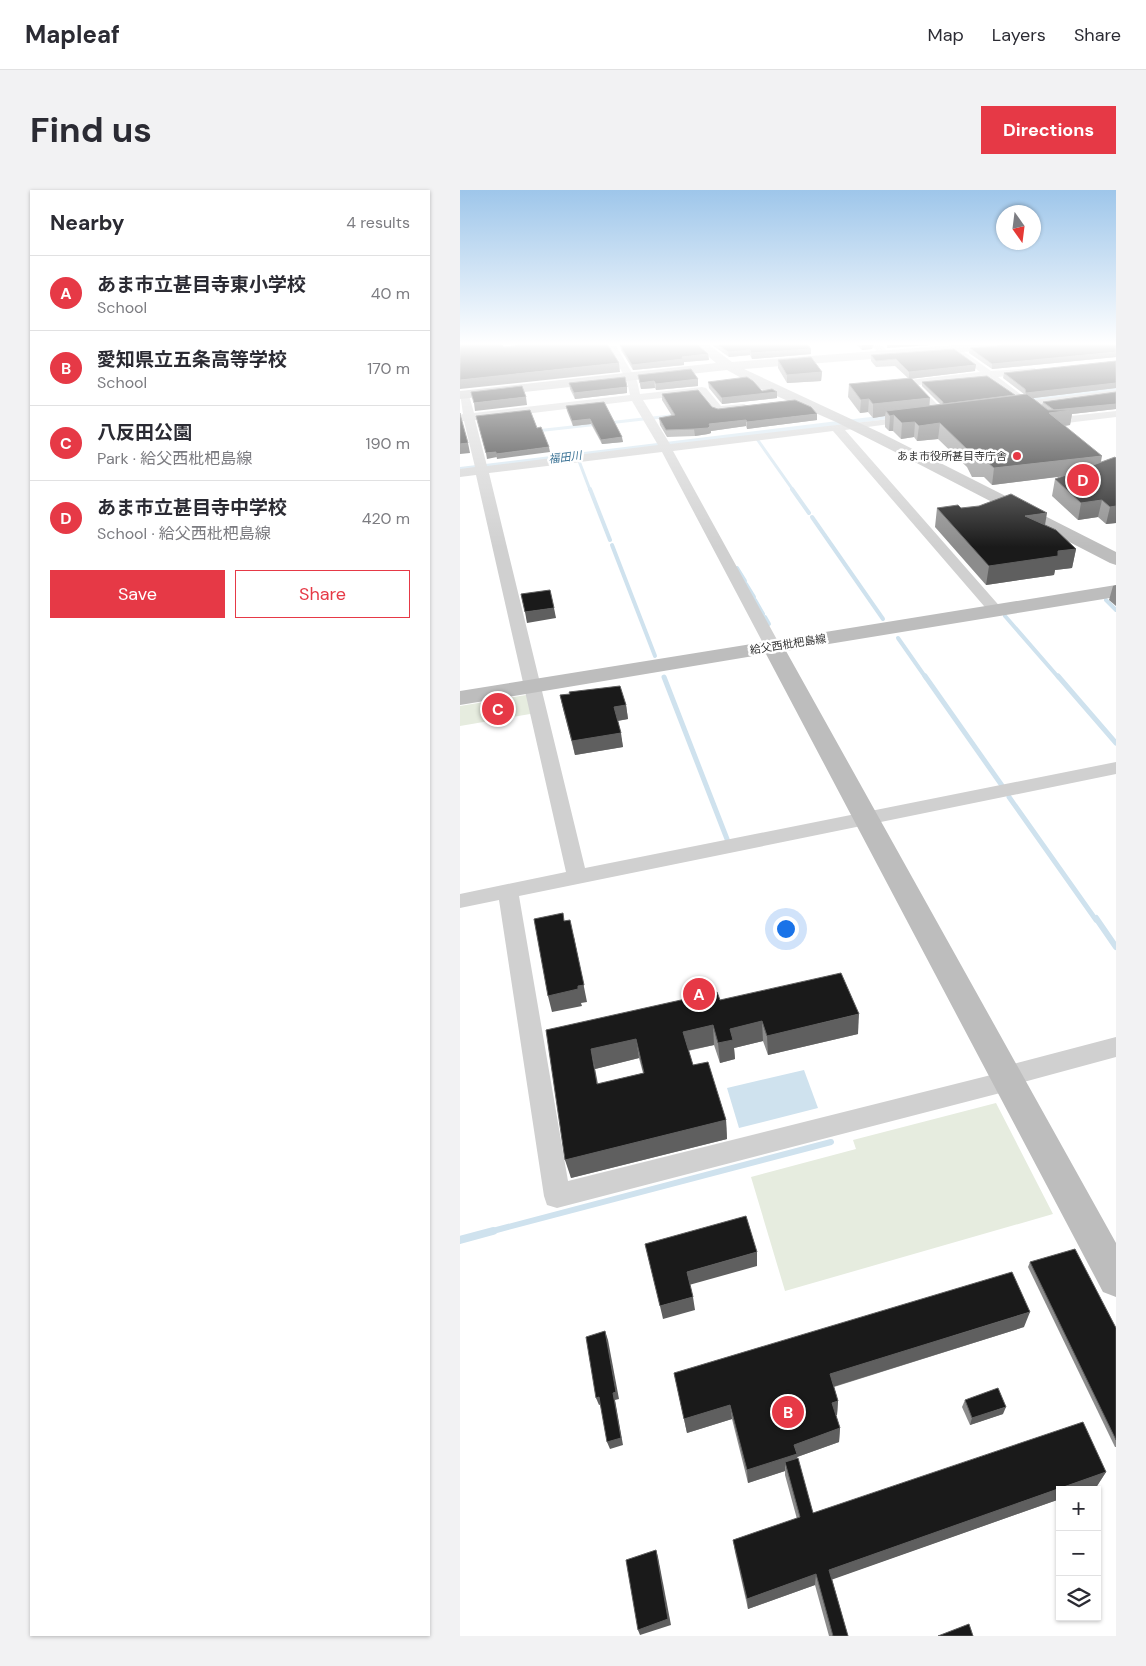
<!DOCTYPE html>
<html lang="en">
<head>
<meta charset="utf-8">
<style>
  :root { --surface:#fff; --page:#f2f2f3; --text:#2b2b33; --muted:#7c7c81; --line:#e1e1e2; --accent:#e63946 }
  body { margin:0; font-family:"DM Sans","Noto Sans JP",sans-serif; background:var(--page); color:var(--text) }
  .controls { position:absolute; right:15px; bottom:15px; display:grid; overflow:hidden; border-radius:0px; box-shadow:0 1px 4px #0004 }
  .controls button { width:45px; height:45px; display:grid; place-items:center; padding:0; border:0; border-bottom:1px solid var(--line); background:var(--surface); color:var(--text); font:25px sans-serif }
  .compass { position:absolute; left:536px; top:15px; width:45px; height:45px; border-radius:50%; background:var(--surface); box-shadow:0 1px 4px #0004; rotate:166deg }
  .you { position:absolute; left:325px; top:738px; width:18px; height:18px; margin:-12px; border:4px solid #fff; border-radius:50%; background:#1a73e8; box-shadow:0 0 0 8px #1a73e833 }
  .badge { display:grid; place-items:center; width:32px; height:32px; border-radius:50%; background:var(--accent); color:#fff; font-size:16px; font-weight:700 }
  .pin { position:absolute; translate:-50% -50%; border:2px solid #fff; box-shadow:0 1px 5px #0006 }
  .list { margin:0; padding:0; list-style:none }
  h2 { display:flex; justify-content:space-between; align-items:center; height:65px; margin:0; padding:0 20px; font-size:21px }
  h2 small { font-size:16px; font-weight:400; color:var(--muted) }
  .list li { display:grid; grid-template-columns:32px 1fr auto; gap:15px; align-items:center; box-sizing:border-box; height:75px; padding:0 20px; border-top:1px solid var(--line) }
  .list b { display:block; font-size:19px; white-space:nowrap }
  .list p { margin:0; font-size:16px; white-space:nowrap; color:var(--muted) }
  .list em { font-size:16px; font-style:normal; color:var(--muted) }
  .actions { display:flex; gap:10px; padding:15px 20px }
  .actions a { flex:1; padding:11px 0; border:1px solid var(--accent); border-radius:0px; text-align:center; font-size:18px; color:var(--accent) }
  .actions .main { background:var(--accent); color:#fff }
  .icon { flex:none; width:28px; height:28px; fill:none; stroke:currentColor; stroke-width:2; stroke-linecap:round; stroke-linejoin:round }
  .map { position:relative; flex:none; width:656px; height:1446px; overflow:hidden; border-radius:0px }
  header { display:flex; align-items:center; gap:30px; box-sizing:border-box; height:70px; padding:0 25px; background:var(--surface); border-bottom:1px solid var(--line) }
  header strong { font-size:24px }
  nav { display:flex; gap:28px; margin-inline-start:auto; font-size:18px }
  .intro { display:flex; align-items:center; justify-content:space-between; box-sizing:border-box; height:120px; padding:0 30px }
  h1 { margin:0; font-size:35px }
  .button { padding:12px 22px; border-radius:0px; background:var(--accent); color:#fff; font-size:18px; font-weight:700 }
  main { display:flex; gap:30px; padding:0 30px }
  aside { flex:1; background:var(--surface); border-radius:0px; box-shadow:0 1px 4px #0004 }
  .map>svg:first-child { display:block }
</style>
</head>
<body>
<header>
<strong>Mapleaf</strong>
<nav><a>Map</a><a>Layers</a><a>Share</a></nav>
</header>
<div class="intro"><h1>Find us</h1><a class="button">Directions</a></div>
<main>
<aside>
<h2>Nearby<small>4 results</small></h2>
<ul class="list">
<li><span class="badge">A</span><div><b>あま市立甚目寺東小学校</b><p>School</p></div><em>40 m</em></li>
<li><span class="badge">B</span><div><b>愛知県立五条高等学校</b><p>School</p></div><em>170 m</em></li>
<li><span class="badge">C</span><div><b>八反田公園</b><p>Park · 給父西枇杷島線</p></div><em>190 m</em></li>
<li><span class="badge">D</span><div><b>あま市立甚目寺中学校</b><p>School · 給父西枇杷島線</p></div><em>420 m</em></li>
</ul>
<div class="actions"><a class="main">Save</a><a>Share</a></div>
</aside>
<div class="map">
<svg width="656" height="1446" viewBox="0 0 656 1446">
  <rect width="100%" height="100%" fill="#fff"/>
  <!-- green -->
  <g fill="#e6ecdf">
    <path d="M 72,504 L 76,523 L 0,536 L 0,516 Z"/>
    <path d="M 536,913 L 593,1024 L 325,1101 L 291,987 L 396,959 L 393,950 Z"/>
  </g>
  <!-- water -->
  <g fill="#cfe2ee">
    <path d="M 656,197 L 656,201 L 0,282 L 0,277 Z"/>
    <path d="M 344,880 L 358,918 L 279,938 L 267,898 Z"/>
  </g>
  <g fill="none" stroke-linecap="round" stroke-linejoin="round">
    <!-- stream-far4 -->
    <g stroke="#cfe2ee" stroke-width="3">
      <path d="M 193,228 L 218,225"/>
      <path d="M 148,233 L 183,229"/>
      <path d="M 76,241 L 139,234"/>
      <path d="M 297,249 L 333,300"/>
      <path d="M 119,271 L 130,300"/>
    </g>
    <!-- stream-far3 -->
    <g stroke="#cfe2ee" stroke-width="4">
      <path d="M 130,299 L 150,350"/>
      <path d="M 332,299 L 349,323"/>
      <path d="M 352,327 L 423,429"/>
      <path d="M 152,355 L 195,466"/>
      <path d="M 277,378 L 285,391"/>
      <path d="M 286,394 L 294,407"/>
      <path d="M 295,410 L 303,424"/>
      <path d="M 646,410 L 656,420"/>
      <path d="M 545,426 L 599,488"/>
      <path d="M 305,427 L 309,434"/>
      <path d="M 438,448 L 466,488"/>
    </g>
    <!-- stream-far2 -->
    <g stroke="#cfe2ee" stroke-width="5">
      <path d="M 465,486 L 543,597"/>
      <path d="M 598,486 L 656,553"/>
      <path d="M 204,487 L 267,649"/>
      <path d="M 549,607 L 636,730"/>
    </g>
    <!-- stream-far1 -->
    <g stroke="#cfe2ee" stroke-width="6">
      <path d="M 636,728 L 656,757"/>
      <path d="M 29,1042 L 371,952"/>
    </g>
    <!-- stream -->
    <path stroke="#cfe2ee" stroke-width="8" d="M 0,1050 L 33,1041"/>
    <!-- street -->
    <g fill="#d0d0d0" fill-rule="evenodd">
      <path d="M 147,155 L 156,156 L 177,191 L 180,204 L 242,197 L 246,198 L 261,216 L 284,214 L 290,217 L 284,220 L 254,222 L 239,204 L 183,210 L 210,254 L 456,226 L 458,228 L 452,231 L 385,240 L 543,420 L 540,423 L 530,423 L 373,241 L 213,261 L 321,457 L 319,460 L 307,460 L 305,457 L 202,262 L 29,283 L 125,678 L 656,572 L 656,584 L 59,706 L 108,991 L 535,884 L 537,879 L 546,876 L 656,847 L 656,867 L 560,893 L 557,898 L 548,901 L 97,1018 L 87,1015 L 84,1006 L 39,710 L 0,718 L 0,704 L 106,682 L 16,285 L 0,287 L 0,279 L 15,277 L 4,231 L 0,231 L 0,225 L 3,224 L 0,203 L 4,202 L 9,205 L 14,223 L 170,205 L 167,191 ZM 172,211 L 198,255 L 27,276 L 15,230 Z"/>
      <path d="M 411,155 L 421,155 L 430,164 L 429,166 L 421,166 Z"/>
      <path d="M 496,156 L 531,181 L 575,178 L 576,180 L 575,182 L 571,183 L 538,187 L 563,206 L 564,208 L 563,210 L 555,210 L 527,188 L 458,195 L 481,218 L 475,221 L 471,220 L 445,193 L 450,190 L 520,182 L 492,161 L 491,159 Z"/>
      <path d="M 656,200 L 656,206 L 550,219 L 544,216 L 550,213 Z"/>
      <path d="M 656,221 L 656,227 L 590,235 L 577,227 L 583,224 L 592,228 Z"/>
    </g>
    <!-- secondary -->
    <g fill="#bdbdbd" fill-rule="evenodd">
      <path d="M 235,155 L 249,155 L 272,172 L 494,155 L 547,155 L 546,158 L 541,159 L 284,179 L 421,243 L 656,362 L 656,375 L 650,373 L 445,267 L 376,232 L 303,200 L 267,180 L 0,209 L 0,201 L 256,173 Z"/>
      <path d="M 656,395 L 656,407 L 326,461 L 656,1053 L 656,1107 L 643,1102 L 306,464 L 0,515 L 0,501 Z"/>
    </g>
  </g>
  <!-- wall -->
  <g fill="#8c8c8c" fill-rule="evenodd">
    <path d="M 160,155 L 248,164 L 249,170 L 224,172 L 224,175 L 173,180 L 161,160 Z"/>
    <path d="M 252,155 L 348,155 L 351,164 L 292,169 L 290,165 L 269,167 Z"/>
    <path d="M 397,155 L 413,155 L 412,159 L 402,160 Z"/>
    <path d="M 656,155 L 656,167 L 532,179 L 509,163 L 510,158 Z"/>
    <path d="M 411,165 L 515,181 L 449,189 L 435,176 L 416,177 L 411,171 Z"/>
    <path d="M 318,170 L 362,182 L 361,191 L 327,193 L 318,178 Z"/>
    <path d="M 656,171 L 656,198 L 573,208 L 582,215 L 583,212 L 656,202 L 656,219 L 612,224 L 610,235 L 605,236 L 641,272 L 656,268 L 656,333 L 646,334 L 638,327 L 618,330 L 592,306 L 595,289 L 603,286 L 532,295 L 524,287 L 512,287 L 507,277 L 478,249 L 457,251 L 454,247 L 441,249 L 433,241 L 429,241 L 425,237 L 425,226 L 413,228 L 408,222 L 400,223 L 388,207 L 389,194 L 470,216 L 480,214 L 462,196 L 462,192 L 555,205 L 564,204 L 543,188 L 544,183 Z"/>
    <path d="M 178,185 L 238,189 L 238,196 L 196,200 L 195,198 L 181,199 Z"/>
    <path d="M 248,192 L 302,201 L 317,202 L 317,208 L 262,214 L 249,198 Z"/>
    <path d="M 109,193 L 167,203 L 115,209 L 110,199 Z"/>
    <path d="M 202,204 L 258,219 L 357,230 L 287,239 L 286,236 L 251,241 L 251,243 L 248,244 L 235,246 L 207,247 L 200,235 L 199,228 L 212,226 L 202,210 Z"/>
    <path d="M 144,212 L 163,252 L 142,254 L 131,234 L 113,236 L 107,221 L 106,216 Z"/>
    <path d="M 477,318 L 501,318 L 585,335 L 616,359 L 612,378 L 595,380 L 594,385 L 526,395 L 475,337 Z"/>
    <path d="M 656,395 L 656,416 L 649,410 L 653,396 Z"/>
    <path d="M 100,505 L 166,515 L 168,529 L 158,531 L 163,557 L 115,565 L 103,519 Z"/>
    <path d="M 260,810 L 398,844 L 308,865 L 303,851 L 274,858 L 275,869 L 260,873 L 254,855 L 228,861 L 233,875 L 266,930 L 267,949 L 111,988 L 86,840 ZM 179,868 L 183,883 L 138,894 L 135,879 Z"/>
    <path d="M 570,1072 L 656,1138 L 656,1257 L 655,1257 L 568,1077 Z"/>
    <path d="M 564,1137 L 374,1197 L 378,1211 L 377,1225 L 376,1225 L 380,1238 L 379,1252 L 337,1267 L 353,1323 L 646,1282 L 637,1296 L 625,1300 L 600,1300 L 600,1309 L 372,1389 L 388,1446 L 369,1446 L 355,1395 L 288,1419 L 275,1362 L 273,1350 L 337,1329 L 325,1285 L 325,1281 L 288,1293 L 272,1229 L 227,1243 L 214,1183 Z"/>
    <path d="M 505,1210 L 543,1224 L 510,1235 L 502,1217 Z"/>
  </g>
  <!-- shaded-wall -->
  <g fill="#5f5f5f">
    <path d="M 402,155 L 413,155 L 412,159 L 402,160 Z"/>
    <path d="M 427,155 L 473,155 L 427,158 Z"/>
    <path d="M 351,159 L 351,164 L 292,169 L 291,163 Z"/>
    <path d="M 290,160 L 290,165 L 269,167 L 268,162 Z"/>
    <path d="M 656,162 L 656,167 L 532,179 L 532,174 Z"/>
    <path d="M 248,164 L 249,170 L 224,172 L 224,175 L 173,180 L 172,175 L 222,167 Z"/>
    <path d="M 159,173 L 160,182 L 0,199 L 0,190 Z"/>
    <path d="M 516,175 L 515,181 L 449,189 L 449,182 Z"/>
    <path d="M 362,182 L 361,191 L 327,193 L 327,185 Z"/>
    <path d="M 238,189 L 238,196 L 196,200 L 196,194 Z"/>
    <path d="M 194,191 L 195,198 L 181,199 L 180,193 Z"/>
    <path d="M 656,193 L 656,198 L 566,209 L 566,203 Z"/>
    <path d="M 167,197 L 167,203 L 115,209 L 114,203 Z"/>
    <path d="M 317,202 L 317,208 L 262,214 L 262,208 Z"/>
    <path d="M 66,207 L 67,215 L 15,221 L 14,213 Z"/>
    <path d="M 470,208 L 469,221 L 426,221 L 425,226 L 413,228 L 413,214 Z"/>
    <path d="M 409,209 L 408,222 L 400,223 L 401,210 Z"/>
    <path d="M 656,214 L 656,219 L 612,224 L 610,235 L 586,238 L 589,223 L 594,220 Z"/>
    <path d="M 357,224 L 357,230 L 287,239 L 287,232 Z"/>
    <path d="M 434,225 L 433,241 L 429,241 L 430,226 Z"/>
    <path d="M 130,229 L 131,234 L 113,236 L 112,231 Z"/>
    <path d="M 286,230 L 286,236 L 251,241 L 251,243 L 248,244 L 235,246 L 234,239 L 249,234 Z"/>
    <path d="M 455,232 L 454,247 L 441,249 L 442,233 Z"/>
    <path d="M 480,233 L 478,249 L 457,251 L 459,236 Z"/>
    <path d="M 162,247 L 163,252 L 142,254 L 141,250 Z"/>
    <path d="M 8,253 L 10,263 L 0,264 L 0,254 Z"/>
    <path d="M 89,257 L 90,262 L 37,269 L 36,264 Z"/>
    <path d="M 36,262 L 37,267 L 27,269 L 26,263 Z"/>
    <path d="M 642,266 L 639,282 L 532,295 L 534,278 Z"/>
    <path d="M 642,310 L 638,327 L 618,330 L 621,313 Z"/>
    <path d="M 656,316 L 656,333 L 646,334 L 650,317 Z"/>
    <path d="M 587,323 L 584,341 L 565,326 Z"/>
    <path d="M 616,359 L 612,378 L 595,380 L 594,385 L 526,395 L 529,376 L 598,361 Z"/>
    <path d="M 94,418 L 96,428 L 67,433 L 65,422 Z"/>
    <path d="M 166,515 L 168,529 L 156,531 L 154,517 Z"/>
    <path d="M 161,543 L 163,557 L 115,565 L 112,551 Z"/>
    <path d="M 114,747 L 127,812 L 121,813 L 122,816 L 92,822 L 88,806 Z"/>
    <path d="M 399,824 L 398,844 L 308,865 L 307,846 Z"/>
    <path d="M 302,831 L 303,851 L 274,858 L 275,869 L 260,873 L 258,853 L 270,839 Z"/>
    <path d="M 253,835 L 254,855 L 225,861 L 223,842 Z"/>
    <path d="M 176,849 L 179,868 L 135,879 L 142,913 L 131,859 Z"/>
    <path d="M 266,930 L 267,949 L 111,988 L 105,970 Z"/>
    <path d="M 297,1062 L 297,1076 L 229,1095 L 227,1082 Z"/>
    <path d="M 233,1107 L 235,1120 L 203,1129 L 200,1116 Z"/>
    <path d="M 570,1122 L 564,1137 L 369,1198 L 370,1184 Z"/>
    <path d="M 145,1141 L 148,1150 L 159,1209 L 155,1210 L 163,1255 L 150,1259 L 147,1252 L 153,1203 Z"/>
    <path d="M 139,1207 L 142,1214 L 139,1215 L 136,1208 Z"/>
    <path d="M 378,1211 L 377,1225 L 371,1227 L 372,1213 Z"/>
    <path d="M 270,1215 L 272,1229 L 227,1243 L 224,1229 Z"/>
    <path d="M 546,1217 L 543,1224 L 510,1235 L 512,1228 Z"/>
    <path d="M 380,1238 L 379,1252 L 337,1267 L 337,1277 L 325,1272 L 325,1281 L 288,1293 L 287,1280 L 334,1255 Z"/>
    <path d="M 646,1282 L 637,1296 L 625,1300 L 600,1300 L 600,1309 L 368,1391 L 369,1380 Z"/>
    <path d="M 196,1360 L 198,1367 L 211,1435 L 180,1445 L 178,1440 Z"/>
    <path d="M 356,1384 L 355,1395 L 288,1419 L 287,1409 Z"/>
  </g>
  <!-- building -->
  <g fill="#1a1a1a" stroke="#5f5f5f" fill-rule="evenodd">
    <path d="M 0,155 L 42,155 L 44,157 L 62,155 L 148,155 L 159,173 L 0,190 Z"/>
    <path d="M 160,155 L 238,155 L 248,164 L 222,167 L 223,169 L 172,175 Z"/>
    <path d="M 259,155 L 348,155 L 351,159 L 291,163 L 290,160 L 268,162 Z"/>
    <path d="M 545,155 L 656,155 L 656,162 L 532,174 L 510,158 Z"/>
    <path d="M 494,159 L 516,175 L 449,182 L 436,169 L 416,171 L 411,165 Z"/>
    <path d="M 351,167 L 362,182 L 327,185 L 318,170 Z"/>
    <path d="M 656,171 L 656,193 L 566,203 L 565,199 L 544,183 Z"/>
    <path d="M 231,179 L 238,189 L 196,194 L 194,191 L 180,193 L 178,185 Z"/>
    <path d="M 527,186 L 555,205 L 483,214 L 483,212 L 462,192 Z"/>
    <path d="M 165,187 L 167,197 L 114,203 L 109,193 Z"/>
    <path d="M 287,187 L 293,191 L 302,201 L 312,199 L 317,202 L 262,208 L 248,192 Z"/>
    <path d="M 451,188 L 470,208 L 413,214 L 409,209 L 401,210 L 389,194 Z"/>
    <path d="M 62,196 L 66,207 L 14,213 L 11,202 Z"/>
    <path d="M 238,200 L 252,217 L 258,219 L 335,210 L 351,217 L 357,224 L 287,232 L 286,230 L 249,234 L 250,236 L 248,238 L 234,239 L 206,240 L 199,228 L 215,225 L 202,204 Z"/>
    <path d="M 656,202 L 656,214 L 594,220 L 583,212 Z"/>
    <path d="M 567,204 L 588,220 L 612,220 L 589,223 L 642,266 L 534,278 L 526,271 L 514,271 L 509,261 L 480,233 L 459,236 L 455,232 L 442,233 L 434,225 L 430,226 L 426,221 Z"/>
    <path d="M 144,212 L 162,247 L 141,250 L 130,229 L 112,231 L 106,216 Z"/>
    <path d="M 70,220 L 77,238 L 81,237 L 89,257 L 36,264 L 36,262 L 26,263 L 16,226 Z"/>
    <path d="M 0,223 L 0,224 L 8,253 L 0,254 Z"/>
    <path d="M 655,267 L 656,268 L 656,316 L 650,317 L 642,310 L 621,313 L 595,289 Z"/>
    <path d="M 551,304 L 587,323 L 565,326 L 596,340 L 616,359 L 598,361 L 598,366 L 529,376 L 477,318 L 498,315 L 501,318 L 519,316 Z"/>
    <path d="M 90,400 L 94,418 L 65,422 L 61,404 Z"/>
    <path d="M 160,496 L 166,515 L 154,517 L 161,543 L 112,551 L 100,505 L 110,504 L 109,502 Z"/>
    <path d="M 103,723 L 104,731 L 110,730 L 124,795 L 118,796 L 118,799 L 88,806 L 74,729 Z"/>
    <path d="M 381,783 L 399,824 L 307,846 L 302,831 L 270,839 L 273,850 L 258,853 L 253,835 L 223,842 L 233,875 L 248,872 L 266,930 L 105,970 L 86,840 L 257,802 L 260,810 ZM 176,849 L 184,883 L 137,894 L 131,859 Z"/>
    <path d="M 286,1026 L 297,1062 L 227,1082 L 233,1107 L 200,1116 L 185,1054 Z"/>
    <path d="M 615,1059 L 656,1138 L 656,1250 L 570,1072 Z"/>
    <path d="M 552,1082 L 570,1122 L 370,1184 L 378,1211 L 372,1213 L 380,1238 L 334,1255 L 337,1264 L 287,1280 L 270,1215 L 224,1229 L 214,1183 Z"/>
    <path d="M 145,1141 L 156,1202 L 153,1203 L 161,1248 L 147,1252 L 139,1207 L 136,1208 L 126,1147 Z"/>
    <path d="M 538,1198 L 546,1217 L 512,1228 L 505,1210 Z"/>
    <path d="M 623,1232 L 646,1282 L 369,1380 L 388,1446 L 373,1446 L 356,1384 L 287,1409 L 273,1350 L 340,1327 L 325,1272 L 338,1268 L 353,1323 Z"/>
    <path d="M 196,1360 L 208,1429 L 178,1440 L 166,1370 Z"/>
    <path d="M 509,1434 L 513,1446 L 478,1446 Z"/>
  </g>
  <!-- sky -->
  <linearGradient id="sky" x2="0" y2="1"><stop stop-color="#9ec6ea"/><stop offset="0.43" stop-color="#fff"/><stop offset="1" stop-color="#fff" stop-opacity="0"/></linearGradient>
  <rect width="656" height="357" fill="url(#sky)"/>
  <!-- markers -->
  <circle fill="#e63946" stroke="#fff" stroke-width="2" cx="557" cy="266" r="5"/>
  <g text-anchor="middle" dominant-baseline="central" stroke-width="5" stroke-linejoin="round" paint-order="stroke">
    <!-- far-poi labels -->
    <g font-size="11" fill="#333" stroke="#fff" text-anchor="end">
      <text x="547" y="266">あま市役所甚目寺庁舎</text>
    </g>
    <!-- far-water labels -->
    <g font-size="11" font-style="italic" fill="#3f7597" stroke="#fff">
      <text transform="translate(105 267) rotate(-7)">福田川</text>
    </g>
    <!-- far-street labels -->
    <g font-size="11" fill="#333" stroke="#fff">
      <text transform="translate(328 454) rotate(-9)">給父西枇杷島線</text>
    </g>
  </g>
</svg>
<div class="controls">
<button>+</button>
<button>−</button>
<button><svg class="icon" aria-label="layers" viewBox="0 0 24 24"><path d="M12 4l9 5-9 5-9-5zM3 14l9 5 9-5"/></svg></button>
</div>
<svg class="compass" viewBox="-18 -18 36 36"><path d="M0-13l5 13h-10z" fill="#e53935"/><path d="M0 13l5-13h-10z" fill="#7c7c81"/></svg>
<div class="you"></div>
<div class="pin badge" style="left:239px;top:804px">A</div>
<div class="pin badge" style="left:328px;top:1222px">B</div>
<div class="pin badge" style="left:38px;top:519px">C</div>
<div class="pin badge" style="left:623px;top:290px">D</div>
</div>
</main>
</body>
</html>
